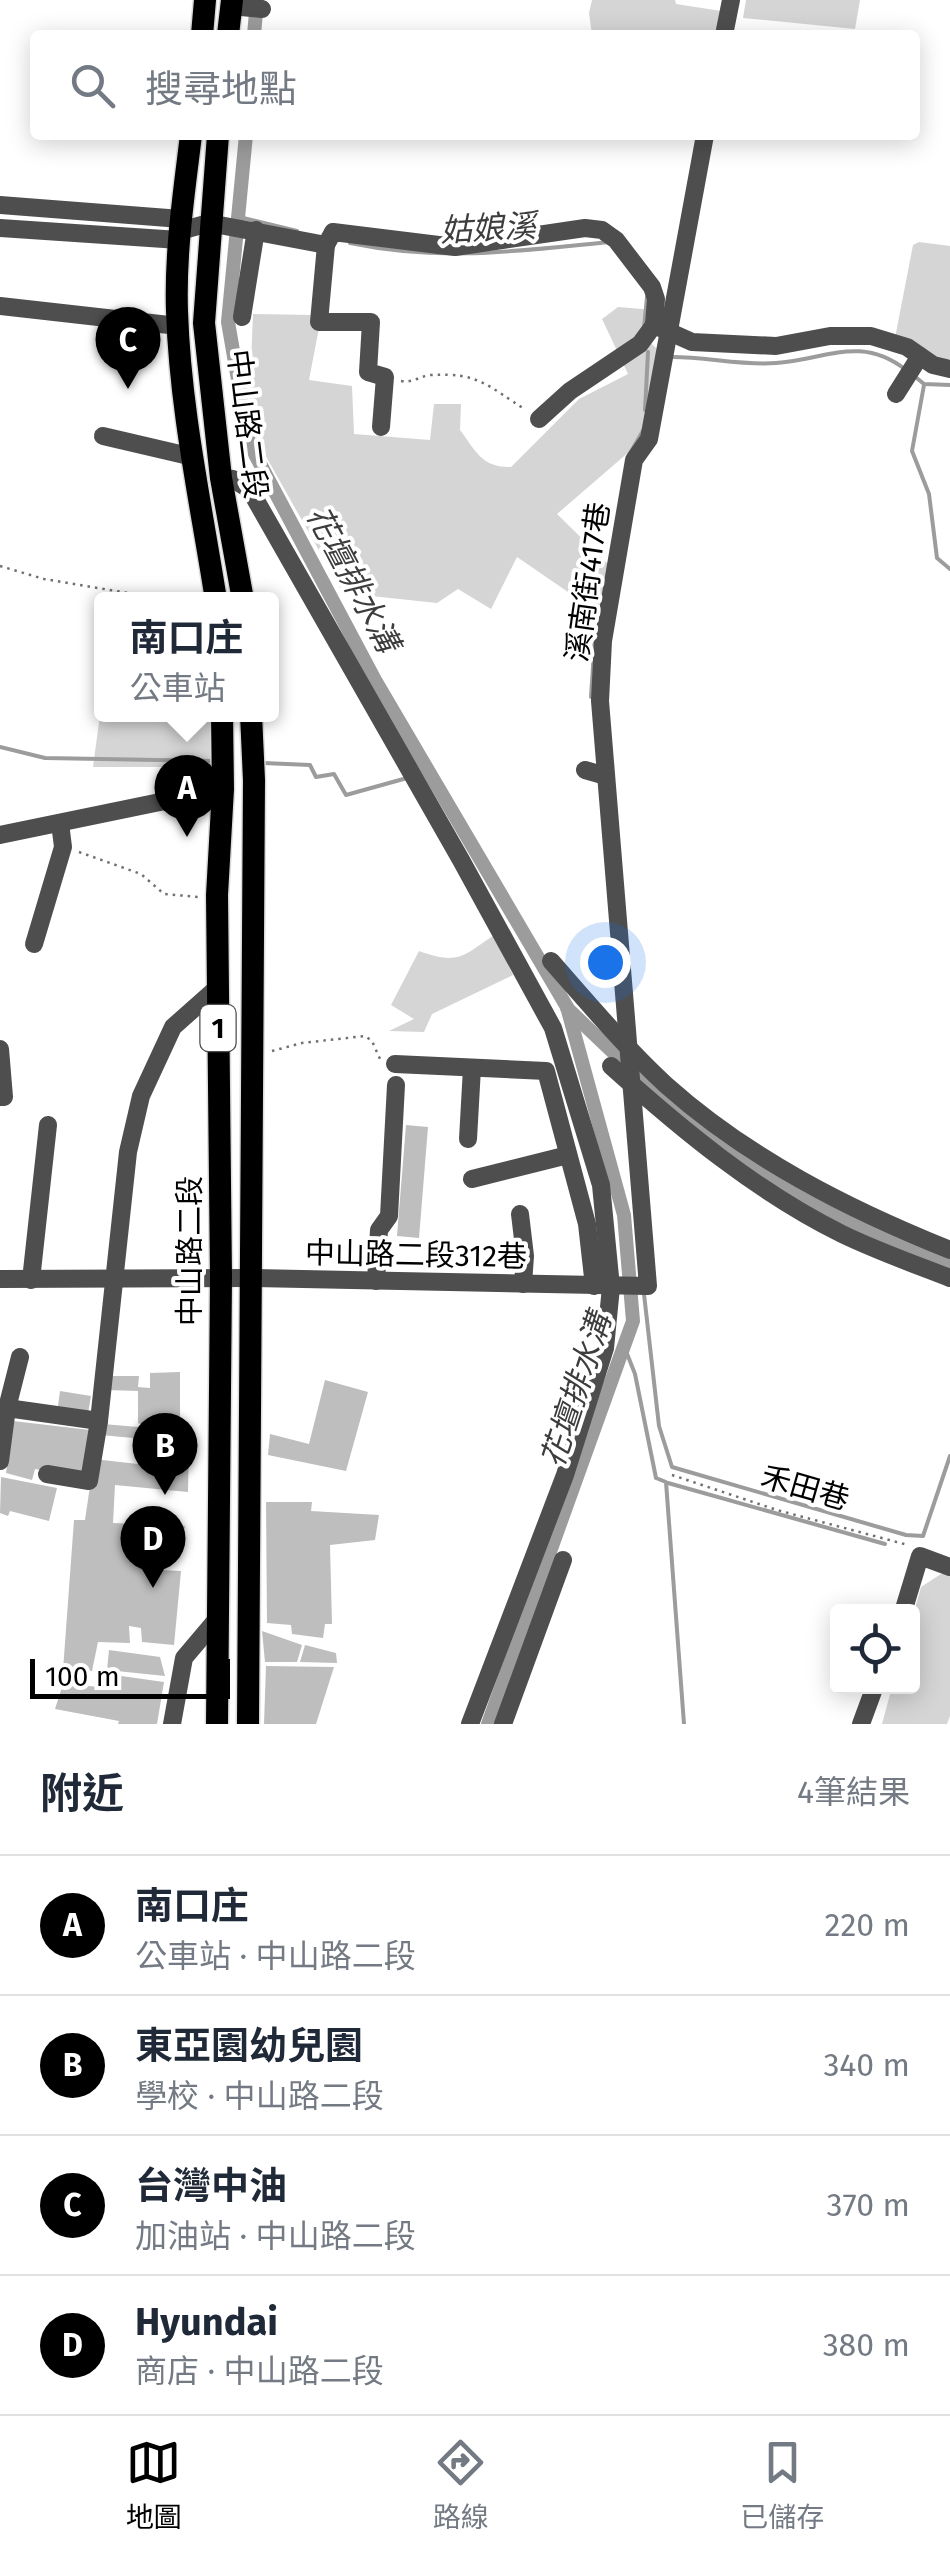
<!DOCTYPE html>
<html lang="zh-TW">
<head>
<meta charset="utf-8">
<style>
  :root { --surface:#fff; --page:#f2f2f3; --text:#1f2937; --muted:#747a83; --line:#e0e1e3; --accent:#000 }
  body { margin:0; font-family:"Fira Sans","Noto Sans TC",sans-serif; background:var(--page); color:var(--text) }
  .controls { position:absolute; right:30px; bottom:30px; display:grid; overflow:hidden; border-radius:10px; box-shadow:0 5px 25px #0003 }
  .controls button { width:90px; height:90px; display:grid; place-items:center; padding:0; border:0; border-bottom:2px solid var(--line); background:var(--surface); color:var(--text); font:50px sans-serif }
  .scale { position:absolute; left:30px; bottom:25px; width:200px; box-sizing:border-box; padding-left:10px; border:5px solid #000; border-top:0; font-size:28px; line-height:35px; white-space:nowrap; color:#000; -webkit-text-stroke:8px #fff; paint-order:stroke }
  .you { position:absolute; left:605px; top:962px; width:35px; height:35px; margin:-25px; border:8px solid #fff; border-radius:50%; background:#1a73e8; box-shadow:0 0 0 15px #1a73e833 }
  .badge { display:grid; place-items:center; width:65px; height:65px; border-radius:50%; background:var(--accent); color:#fff; font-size:32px; font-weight:700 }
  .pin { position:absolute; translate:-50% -82px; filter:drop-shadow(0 2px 5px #0008) }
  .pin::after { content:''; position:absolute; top:52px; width:35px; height:30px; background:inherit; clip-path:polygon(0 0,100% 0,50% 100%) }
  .popup { position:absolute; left:94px; top:592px; width:185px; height:130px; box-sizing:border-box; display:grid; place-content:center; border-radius:10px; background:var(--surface); filter:drop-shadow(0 2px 8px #0005); font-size:32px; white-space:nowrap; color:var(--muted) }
  .popup b { font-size:38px; color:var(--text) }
  .popup::after { content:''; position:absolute; left:50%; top:100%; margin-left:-20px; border:20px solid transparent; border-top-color:var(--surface) }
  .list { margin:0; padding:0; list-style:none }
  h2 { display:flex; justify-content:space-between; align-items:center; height:130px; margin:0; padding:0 40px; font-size:42px }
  h2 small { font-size:32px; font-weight:400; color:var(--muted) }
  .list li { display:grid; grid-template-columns:65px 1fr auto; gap:30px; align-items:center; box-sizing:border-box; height:140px; padding:0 40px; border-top:2px solid var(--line) }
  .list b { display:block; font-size:38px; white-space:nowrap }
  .list p { margin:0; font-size:32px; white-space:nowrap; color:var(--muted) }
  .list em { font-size:32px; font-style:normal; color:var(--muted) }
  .icon { flex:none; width:55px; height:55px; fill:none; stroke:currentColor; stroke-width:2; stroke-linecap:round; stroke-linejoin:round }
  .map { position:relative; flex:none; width:950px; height:1724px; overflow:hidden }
  .search { position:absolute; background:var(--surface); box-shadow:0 5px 25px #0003; left:30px; right:30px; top:30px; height:110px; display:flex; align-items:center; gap:25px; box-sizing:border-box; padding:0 35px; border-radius:10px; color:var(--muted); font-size:38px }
  .sheet { height:690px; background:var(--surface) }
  nav { display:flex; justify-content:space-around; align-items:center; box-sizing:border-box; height:140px; border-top:2px solid var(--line); background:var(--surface); font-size:28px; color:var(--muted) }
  nav a { display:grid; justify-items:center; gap:5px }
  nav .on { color:var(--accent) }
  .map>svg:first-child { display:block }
</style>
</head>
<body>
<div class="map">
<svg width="950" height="1724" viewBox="0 0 950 1724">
  <rect width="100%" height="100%" fill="#fff"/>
  <!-- green -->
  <g fill="#d5d5d5">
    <path d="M 592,0 L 675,0 L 676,4 L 728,12 L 724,35 L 592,35 L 589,13 Z"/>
    <path d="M 746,0 L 860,0 L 855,29 L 743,18 Z"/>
    <path d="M 919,242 L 950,246 L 950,359 L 944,361 L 895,338 L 913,245 Z"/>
    <path d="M 618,307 L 655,310 L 649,341 L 664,356 L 645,446 L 630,451 L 557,514 L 610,566 L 600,614 L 517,557 L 491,609 L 458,589 L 437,603 L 343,593 L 255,437 L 249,410 L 253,314 L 314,315 L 319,328 L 309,380 L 352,386 L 354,434 L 430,440 L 434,404 L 461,404 L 460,430 C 476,451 482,468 511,467 L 579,399 L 628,374 L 602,319 Z"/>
    <path d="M 102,700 L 102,714 L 210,715 L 213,782 L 196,783 L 190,767 L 93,767 Z"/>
    <path d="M 494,935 L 513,975 L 432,1014 L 424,1032 L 389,1031 L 414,1019 L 391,1005 L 419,951 C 458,965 462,957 494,935 Z"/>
    <path d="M 941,1574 L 950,1574 L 950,1716 L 947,1724 L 882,1724 L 892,1687 L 912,1686 L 913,1616 L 921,1587 Z"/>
  </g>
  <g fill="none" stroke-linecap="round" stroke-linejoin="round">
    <!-- stream -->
    <g stroke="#9c9c9c" stroke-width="4">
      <path d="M 239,217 L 297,231"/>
      <path d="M 350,243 C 442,262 518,251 609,242"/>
      <path d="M 644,328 L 647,297"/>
      <path d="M 673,357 C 707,357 743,366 776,363 C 825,360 860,334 906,370"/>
      <path d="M 913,375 L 924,384 L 950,385"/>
      <path d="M 924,385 L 912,451 L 929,494 L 937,558 L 950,569"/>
      <path d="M 645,410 L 648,352"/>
      <path d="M 629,455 L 644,429"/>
      <path d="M 591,697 L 595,637"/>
      <path d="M 0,747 L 45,758 L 214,761"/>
      <path d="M 263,763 L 310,765 L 316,777 L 334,774 L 346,795 L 407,778"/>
      <path d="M 644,1294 L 659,1426 L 672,1467 L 906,1535 L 923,1536 L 950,1456"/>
      <path d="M 624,1346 L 635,1374 L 656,1478 L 666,1482 L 684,1724"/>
      <path d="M 668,1483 L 885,1544"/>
    </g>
    <!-- canal -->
    <g stroke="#9c9c9c" stroke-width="14">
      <path d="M 254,35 L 257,1"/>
      <path d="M 246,135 L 228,322 L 249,443 L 375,680 L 567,1007 L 624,1215 L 633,1321 L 488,1724"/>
      <path d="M 567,1008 C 639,1078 718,1154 808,1202 C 853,1226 903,1244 950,1262"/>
    </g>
  </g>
  <!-- building -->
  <g fill="#bebebe">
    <path d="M 406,1125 L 428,1127 L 419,1238 L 397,1236 Z"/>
    <path d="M 180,1372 L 180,1438 L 189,1439 L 188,1492 L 115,1485 L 113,1523 L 185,1526 L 180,1553 L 159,1550 L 158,1570 L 181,1571 L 174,1645 L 142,1642 L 141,1628 L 129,1626 L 130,1643 L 98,1642 L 92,1671 L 63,1670 L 74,1520 L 85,1520 L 94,1459 L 155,1466 L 156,1463 L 137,1460 L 138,1442 L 133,1441 L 133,1438 L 101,1435 L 103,1424 L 150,1428 L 138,1423 L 138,1391 L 107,1390 L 108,1376 L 139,1376 L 138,1387 L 150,1388 L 150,1373 Z"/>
    <path d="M 325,1380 L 368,1392 L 346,1471 L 268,1455 L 270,1434 L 309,1444 Z"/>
    <path d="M 60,1391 L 91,1396 L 87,1419 L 57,1414 Z"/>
    <path d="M 13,1421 L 90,1430 L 84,1477 L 35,1469 L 32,1480 L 6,1473 Z"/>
    <path d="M 1,1477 L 57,1488 L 49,1521 L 10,1511 L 8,1516 L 0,1513 Z"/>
    <path d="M 266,1502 L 312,1502 L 311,1511 L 379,1515 L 375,1540 L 330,1545 L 332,1624 L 325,1624 L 323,1638 L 292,1634 L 291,1625 L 267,1623 Z"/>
    <path d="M 262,1631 L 302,1645 L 297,1662 L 265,1662 Z"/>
    <path d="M 305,1645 L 336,1653 L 337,1663 L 300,1662 Z"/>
    <path d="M 109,1650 L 160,1657 L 165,1676 L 107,1670 Z"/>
    <path d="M 266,1666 L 334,1667 L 316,1724 L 264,1724 Z"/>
    <path d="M 114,1675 L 164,1682 L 157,1724 L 118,1724 L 119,1721 L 55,1709 L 63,1684 L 113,1688 Z"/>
  </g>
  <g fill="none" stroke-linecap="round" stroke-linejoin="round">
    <defs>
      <g id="major">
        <path d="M 202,35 L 205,0"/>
        <path d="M 228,35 L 232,0"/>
        <path d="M 191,135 C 184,193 175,252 177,311 C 180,408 201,504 216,600"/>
        <path d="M 218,135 L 204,323 L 221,478 L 243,600"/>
        <path d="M 217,1724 L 221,1278 L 217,895 L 223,789 L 222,714"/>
        <path d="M 248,1724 L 254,780 L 251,714"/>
      </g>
    </defs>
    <!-- major casing -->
    <use href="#major" stroke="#dbdbdb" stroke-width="25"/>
    <!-- path -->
    <g stroke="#707070" stroke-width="2.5" stroke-dasharray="2.5 5" stroke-linecap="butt">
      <path d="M 401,381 C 413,383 420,376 431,375 C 479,372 489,387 526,410"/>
      <path d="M 0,566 L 44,579 L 170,600"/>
      <path d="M 79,852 L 141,874 L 164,894 L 199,897"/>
      <path d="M 272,1051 L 302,1043 L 365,1036 L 372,1041 L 380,1059"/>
      <path d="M 672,1475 L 777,1510 L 908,1545"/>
    </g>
    <!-- minor -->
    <g stroke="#4e4e4e" stroke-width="18">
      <path d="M 231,6 L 262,9"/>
      <path d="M 724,35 L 731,0"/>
      <path d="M 0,205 L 181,219"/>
      <path d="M 0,228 L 179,240"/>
      <path d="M 180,231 L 209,223 L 326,245 L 333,232 L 455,247 L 585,228 L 602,230 L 616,240 L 652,287 L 656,299 L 654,325 L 692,342 L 776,346 L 830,336 L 871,336 L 907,347 L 933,365 L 950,369"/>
      <path d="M 326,245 L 319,322 L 371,322 L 368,372 L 385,377 L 381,427"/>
      <path d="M 0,306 L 178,326"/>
      <path d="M 242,317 L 256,230"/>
      <path d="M 896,394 L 920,356"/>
      <path d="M 539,419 L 570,391 L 640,344 L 654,325"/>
      <path d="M 103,436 L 193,457"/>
      <path d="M 221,478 L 233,479 L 250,490 L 461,860 L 553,1028 L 601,1185 L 611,1287 L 605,1348 L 565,1475 L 470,1724"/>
      <path d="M 585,770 L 606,776"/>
      <path d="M 0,835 L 223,789"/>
      <path d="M 34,944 L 63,847 L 60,823"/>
      <path d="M 551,961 C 588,1003 625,1047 666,1085 C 749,1159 848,1209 950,1250"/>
      <path d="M 0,1049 L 4,1097 L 0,1097"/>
      <path d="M 395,1064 L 546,1071 L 587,1224 L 594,1286"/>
      <path d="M 611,1066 C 681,1129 757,1192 842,1234 C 877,1251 914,1264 950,1278"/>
      <path d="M 468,1139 L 472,1068"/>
      <path d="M 472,1179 L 568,1155"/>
      <path d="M 520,1214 L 525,1256 L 523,1284"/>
      <path d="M 0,1279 L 250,1278 L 648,1286 L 600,701 L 603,641 L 634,460 L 649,439 L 705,135"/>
      <path d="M 31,1280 L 48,1125"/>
      <path d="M 376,1281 L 379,1230 L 389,1216 L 396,1085"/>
      <path d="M 7,1408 L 99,1421"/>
      <path d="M 0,1461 L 7,1408 L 20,1357"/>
      <path d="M 47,1474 L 89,1481 L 99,1421 L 128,1152 L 141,1096 L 173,1027 L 217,988"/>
      <path d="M 903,1612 L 920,1556 L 950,1567"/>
      <path d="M 172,1724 L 184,1658 L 217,1619"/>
      <path d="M 503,1724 L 563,1560"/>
      <path d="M 861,1724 L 875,1686"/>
    </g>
    <!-- major -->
    <use href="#major" stroke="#000" stroke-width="22"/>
  </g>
  <g text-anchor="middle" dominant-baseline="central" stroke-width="8" stroke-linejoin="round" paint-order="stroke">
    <!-- shield labels -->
    <rect fill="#fff" stroke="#4c4c4c" stroke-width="2.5" x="200.5" y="1005" width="35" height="46" rx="8"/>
    <g font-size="28" font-weight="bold" fill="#000">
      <text x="218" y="1028">1</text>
    </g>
    <!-- street labels -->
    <g font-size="30" fill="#000" stroke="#fff">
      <text transform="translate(247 424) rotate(83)">中山路二段</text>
      <text transform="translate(588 582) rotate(-82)">溪南街417巷</text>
      <text transform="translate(190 1251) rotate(-90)">中山路二段</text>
      <text transform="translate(416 1255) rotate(1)">中山路二段312巷</text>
      <text transform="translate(805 1488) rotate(16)">禾田巷</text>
    </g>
    <!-- water labels -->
    <g font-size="32" font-style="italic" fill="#3d3d3d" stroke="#fff">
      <text transform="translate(488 228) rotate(-3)">姑娘溪</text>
      <text transform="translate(353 579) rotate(62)">花壇排水溝</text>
      <text transform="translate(576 1390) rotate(-72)">花壇排水溝</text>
    </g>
  </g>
</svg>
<div class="controls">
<button><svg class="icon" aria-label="locate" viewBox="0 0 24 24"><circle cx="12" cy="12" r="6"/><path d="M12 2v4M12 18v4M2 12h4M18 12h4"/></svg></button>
</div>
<div class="scale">100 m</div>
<div class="you"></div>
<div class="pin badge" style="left:187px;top:837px">A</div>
<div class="popup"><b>南口庄</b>公車站</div>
<div class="pin badge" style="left:165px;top:1495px">B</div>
<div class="pin badge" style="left:128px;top:389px">C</div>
<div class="pin badge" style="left:153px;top:1588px">D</div>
<div class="search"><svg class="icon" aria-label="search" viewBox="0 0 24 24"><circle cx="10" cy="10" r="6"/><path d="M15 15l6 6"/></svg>搜尋地點</div>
</div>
<section class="sheet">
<h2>附近<small>4筆結果</small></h2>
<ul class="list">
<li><span class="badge">A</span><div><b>南口庄</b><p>公車站 · 中山路二段</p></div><em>220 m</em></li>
<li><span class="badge">B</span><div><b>東亞園幼兒園</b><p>學校 · 中山路二段</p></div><em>340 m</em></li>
<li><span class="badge">C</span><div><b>台灣中油</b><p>加油站 · 中山路二段</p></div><em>370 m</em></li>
<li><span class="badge">D</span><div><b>Hyundai</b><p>商店 · 中山路二段</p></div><em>380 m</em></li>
</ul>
</section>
<nav>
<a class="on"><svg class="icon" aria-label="map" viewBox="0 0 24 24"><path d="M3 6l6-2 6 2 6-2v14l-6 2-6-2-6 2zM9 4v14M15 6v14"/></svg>地圖</a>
<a><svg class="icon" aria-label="directions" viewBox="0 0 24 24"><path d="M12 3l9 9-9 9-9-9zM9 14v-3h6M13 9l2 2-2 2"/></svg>路線</a>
<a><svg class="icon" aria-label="saved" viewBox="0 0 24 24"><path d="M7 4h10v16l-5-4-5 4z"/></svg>已儲存</a>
</nav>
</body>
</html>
